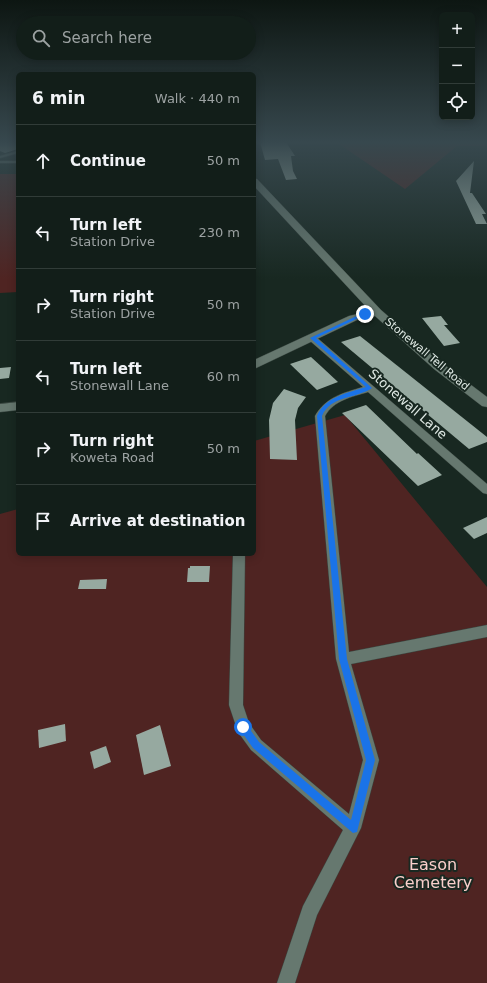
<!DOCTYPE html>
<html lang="en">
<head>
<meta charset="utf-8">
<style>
  :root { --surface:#121e19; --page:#1b2722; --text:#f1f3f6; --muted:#9ca2a2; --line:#313c38 }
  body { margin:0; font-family:"DejaVu Sans",sans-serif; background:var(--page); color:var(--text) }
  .controls { position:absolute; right:12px; top:12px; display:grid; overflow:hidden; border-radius:6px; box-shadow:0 2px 10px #0003 }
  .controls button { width:36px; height:36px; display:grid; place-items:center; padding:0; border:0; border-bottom:1px solid var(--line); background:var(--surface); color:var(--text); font:20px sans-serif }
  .stop { position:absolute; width:12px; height:12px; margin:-9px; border:3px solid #1a73e8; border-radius:50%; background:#fff }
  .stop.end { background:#1a73e8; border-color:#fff; box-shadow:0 1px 4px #0008 }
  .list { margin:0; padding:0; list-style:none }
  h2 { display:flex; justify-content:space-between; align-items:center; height:52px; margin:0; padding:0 16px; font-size:17px }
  h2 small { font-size:13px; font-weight:400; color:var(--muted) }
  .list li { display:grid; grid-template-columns:26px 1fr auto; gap:12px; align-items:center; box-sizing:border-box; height:72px; padding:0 16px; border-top:1px solid var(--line) }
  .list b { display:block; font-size:15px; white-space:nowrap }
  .list p { margin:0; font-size:13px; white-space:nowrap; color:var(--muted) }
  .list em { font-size:13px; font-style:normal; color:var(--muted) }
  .icon { flex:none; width:22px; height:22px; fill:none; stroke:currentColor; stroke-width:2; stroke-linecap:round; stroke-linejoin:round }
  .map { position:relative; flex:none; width:487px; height:983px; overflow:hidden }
  .search { position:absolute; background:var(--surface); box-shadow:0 2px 10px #0003; left:16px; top:16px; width:240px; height:44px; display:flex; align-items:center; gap:10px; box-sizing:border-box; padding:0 14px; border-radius:22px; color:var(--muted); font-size:15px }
  .panel { position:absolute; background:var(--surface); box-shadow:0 2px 10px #0003; left:16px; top:72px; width:240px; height:484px; border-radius:6px }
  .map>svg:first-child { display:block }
</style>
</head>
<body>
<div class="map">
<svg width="487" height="983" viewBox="0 0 487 983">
  <rect width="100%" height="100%" fill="#182821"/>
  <!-- green -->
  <g fill="#4f2422">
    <path d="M 336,142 L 487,142 L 487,146 L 457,146 L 405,189 Z"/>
    <path d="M 0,174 L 18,174 L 18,292 L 0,293 Z"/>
    <path d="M 345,415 L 487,587 L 487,983 L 0,983 L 0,514 L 18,509 L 18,554 L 254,554 L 254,441 Z"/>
  </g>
  <!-- building -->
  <g fill="#96a9a0">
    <path d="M 0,142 L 18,142 L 18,149 L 5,153 L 0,151 Z"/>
    <path d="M 260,142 L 286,142 L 295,156 L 291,156 L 293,171 L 297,179 L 286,180 L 278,159 L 265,160 Z"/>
    <path d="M 474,161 L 470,193 L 472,193 L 486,214 L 482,214 L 487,224 L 476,224 L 456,181 Z"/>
    <path d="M 441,316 L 448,325 L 444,325 L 460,343 L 444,346 L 422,318 Z"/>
    <path d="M 360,336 L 487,437 L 487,442 L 469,449 L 341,342 Z"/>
    <path d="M 311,357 L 323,368 L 338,382 L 317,390 L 290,364 Z"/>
    <path d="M 11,367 L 9,378 L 0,379 L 0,368 Z"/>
    <path d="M 284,389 L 306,397 L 298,408 L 295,420 L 297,460 L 270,459 L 269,420 L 273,403 Z"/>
    <path d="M 366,405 L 417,454 L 418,453 L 442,475 L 418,486 L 342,413 Z"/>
    <path d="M 487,517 L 487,533 L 474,539 L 463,528 Z"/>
    <path d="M 190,566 L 210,566 L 209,582 L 187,582 L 188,568 L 190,568 Z"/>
    <path d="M 107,579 L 106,589 L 78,589 L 80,580 Z"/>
    <path d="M 65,724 L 66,741 L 39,748 L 38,730 Z"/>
    <path d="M 160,725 L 171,766 L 144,775 L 136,735 Z"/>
    <path d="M 106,746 L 111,762 L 94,769 L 90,752 Z"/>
  </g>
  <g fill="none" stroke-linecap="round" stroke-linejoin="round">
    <defs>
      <g id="lane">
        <path d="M 18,151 L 18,153 L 0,158 L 0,156 Z"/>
        <rect x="0" y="161" width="18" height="2"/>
      </g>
      <path id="street" d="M 312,335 L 315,336 L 487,484 L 487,494 L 483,493 L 368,392 C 352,397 334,400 325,416 L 349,652 L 487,625 L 487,637 L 351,664 L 379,760 L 361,828 L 317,915 L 295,983 L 277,983 L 303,906 L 343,830 L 251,750 L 238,732 L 229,705 L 233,554 L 245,554 L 243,705 L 249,723 L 261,740 L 349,814 L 363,760 L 336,659 L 315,416 C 326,397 343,393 363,387 L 309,340 L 308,338 L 309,336 Z"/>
      <g id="secondary">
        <path d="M 254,179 L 257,179 L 381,310 L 442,363 L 487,397 L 487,407 L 482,406 L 434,369 L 375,316 L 357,320 L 254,369 L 254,360 L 349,316 L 370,311 L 254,186 Z"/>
        <path d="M 18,402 L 18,410 L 0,412 L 0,404 Z"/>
      </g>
    </defs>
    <!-- lane casing -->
    <use href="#lane" stroke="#38453f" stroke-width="1.5"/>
    <!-- street casing -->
    <use href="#street" stroke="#38453f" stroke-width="1"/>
    <!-- secondary casing -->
    <use href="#secondary" stroke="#38453f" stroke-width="1"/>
    <!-- lane -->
    <use href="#lane" fill="#66786f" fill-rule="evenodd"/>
    <!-- street -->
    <use href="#street" fill="#66786f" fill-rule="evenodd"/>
    <!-- secondary -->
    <use href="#secondary" fill="#66786f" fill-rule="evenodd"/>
  </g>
  <!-- sky -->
  <linearGradient id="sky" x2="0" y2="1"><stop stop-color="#0d1612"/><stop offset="0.51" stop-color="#37484e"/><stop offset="1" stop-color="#37484e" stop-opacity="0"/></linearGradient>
  <rect width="487" height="279" fill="url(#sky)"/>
  <!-- route -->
  <path fill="#1a73e8" d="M 363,313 L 367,314 L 316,338 L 372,388 C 356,399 331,395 322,416 L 347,659 L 375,760 L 357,832 L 353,833 L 253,748 L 238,727 L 240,724 L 243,722 L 246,724 L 259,742 L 351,820 L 366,760 L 339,659 L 317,416 C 325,397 347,393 366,387 L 310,338 Z"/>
  <g text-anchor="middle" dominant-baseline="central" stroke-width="4" stroke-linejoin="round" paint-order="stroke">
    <!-- far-street labels -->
    <g font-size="11" fill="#dfe9e4" stroke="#182821">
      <text transform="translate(427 354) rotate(40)">Stonewall Tell Road</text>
    </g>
    <!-- street labels -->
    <g font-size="13" fill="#dfe9e4" stroke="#182821">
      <text transform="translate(408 404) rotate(41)">Stonewall Lane</text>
    </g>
    <!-- near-park labels -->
    <g font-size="16" fill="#facfcb" stroke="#182821">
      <text x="433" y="864">Eason<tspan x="433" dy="18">Cemetery</tspan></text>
    </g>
  </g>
</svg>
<div class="controls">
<button>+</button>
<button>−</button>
<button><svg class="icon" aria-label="locate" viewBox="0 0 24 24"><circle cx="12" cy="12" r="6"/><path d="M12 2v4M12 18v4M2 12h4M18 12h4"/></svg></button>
</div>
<div class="stop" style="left:243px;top:727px"></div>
<div class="stop end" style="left:365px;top:314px"></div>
<div class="search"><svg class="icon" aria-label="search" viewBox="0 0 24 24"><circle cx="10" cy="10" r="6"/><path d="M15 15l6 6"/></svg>Search here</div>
<section class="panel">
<h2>6 min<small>Walk · 440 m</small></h2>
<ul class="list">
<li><svg class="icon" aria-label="ahead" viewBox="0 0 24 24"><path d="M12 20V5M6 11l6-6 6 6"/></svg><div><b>Continue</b></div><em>50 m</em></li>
<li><svg class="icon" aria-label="left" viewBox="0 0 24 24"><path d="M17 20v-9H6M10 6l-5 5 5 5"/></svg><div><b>Turn left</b><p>Station Drive</p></div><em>230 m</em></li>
<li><svg class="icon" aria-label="right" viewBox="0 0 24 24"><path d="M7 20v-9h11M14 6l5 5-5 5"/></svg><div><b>Turn right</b><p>Station Drive</p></div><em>50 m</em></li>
<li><svg class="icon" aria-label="left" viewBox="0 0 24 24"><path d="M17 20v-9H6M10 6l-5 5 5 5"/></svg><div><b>Turn left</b><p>Stonewall Lane</p></div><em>60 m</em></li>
<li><svg class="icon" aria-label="right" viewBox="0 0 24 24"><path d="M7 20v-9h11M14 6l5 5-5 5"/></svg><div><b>Turn right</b><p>Koweta Road</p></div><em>50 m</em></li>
<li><svg class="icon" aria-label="arrive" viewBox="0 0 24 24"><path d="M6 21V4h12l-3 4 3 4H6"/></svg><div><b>Arrive at destination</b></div></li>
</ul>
</section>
</div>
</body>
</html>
